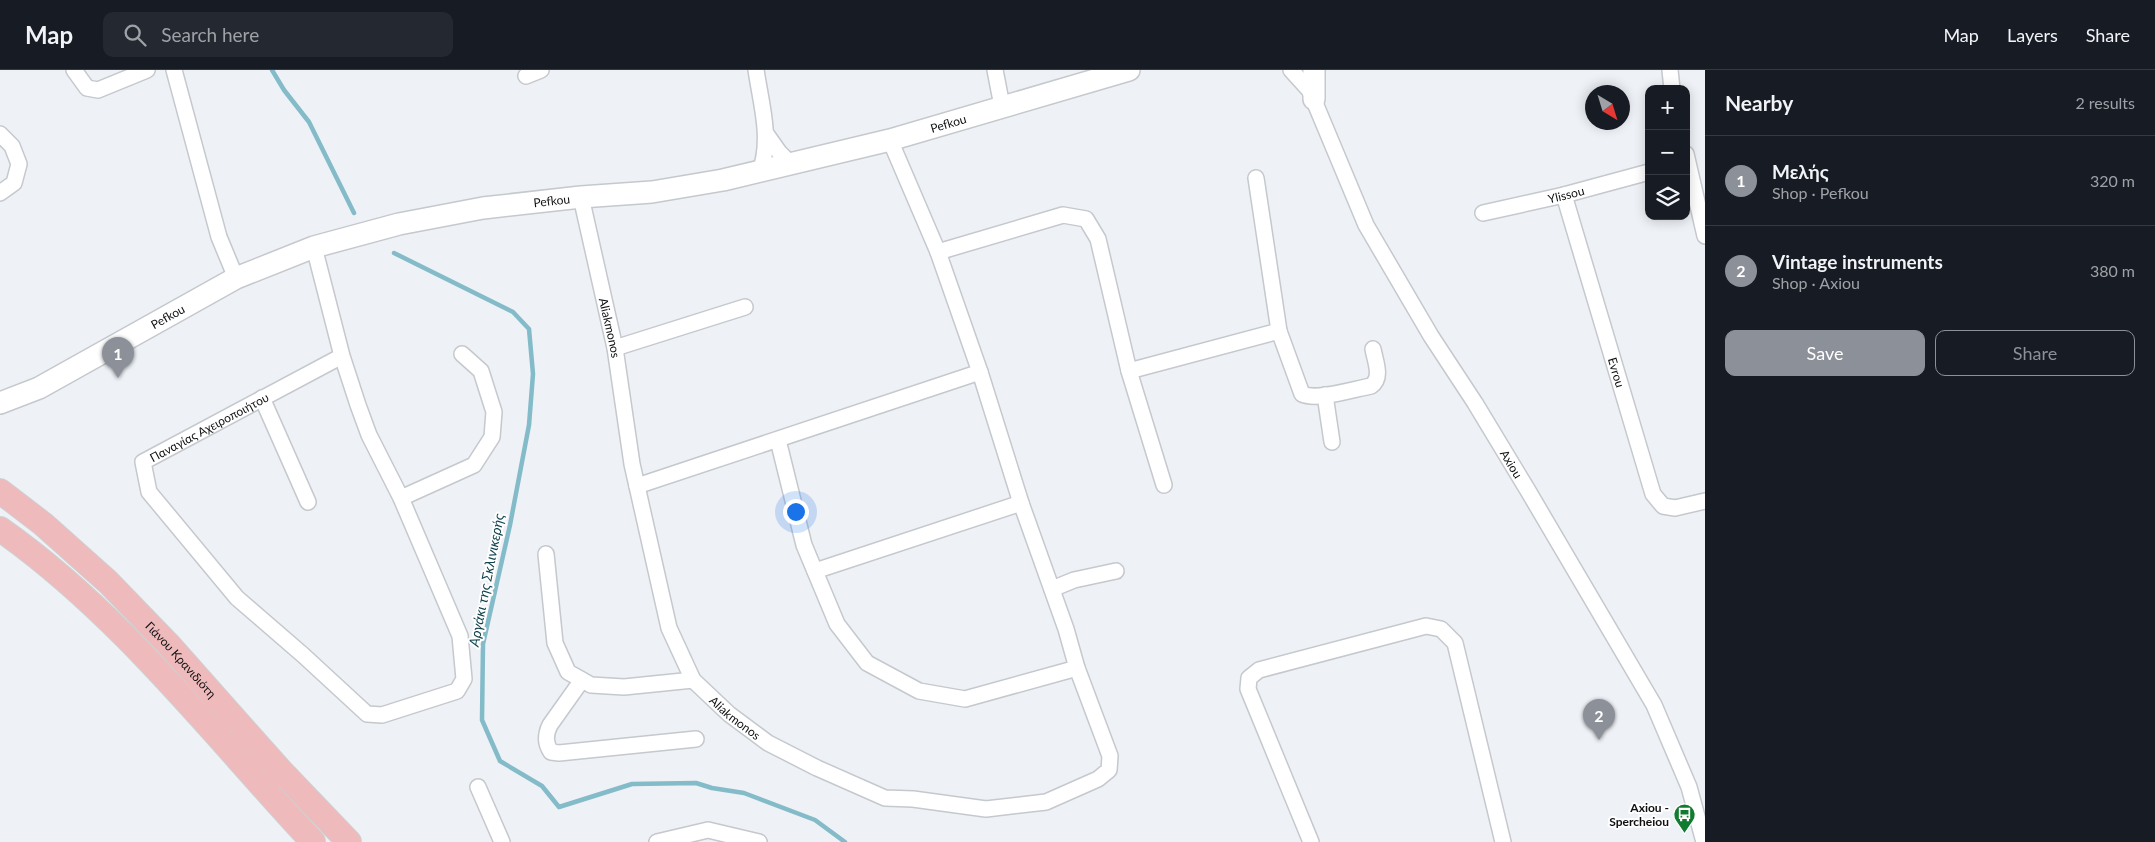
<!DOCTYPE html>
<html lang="en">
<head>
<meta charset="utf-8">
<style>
  :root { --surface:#171b24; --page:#242831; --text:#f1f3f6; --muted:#9ea1a6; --line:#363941; --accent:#8c9099 }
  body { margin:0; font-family:Lato,sans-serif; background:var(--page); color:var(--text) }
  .controls { position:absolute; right:15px; top:15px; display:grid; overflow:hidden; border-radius:10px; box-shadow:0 2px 12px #0003 }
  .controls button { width:45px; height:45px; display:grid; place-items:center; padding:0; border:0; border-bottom:1px solid var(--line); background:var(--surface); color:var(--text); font:25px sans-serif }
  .compass { position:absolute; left:1585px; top:15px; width:45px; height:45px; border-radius:50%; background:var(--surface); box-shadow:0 2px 12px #0003; rotate:142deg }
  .you { position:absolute; left:795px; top:441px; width:18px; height:18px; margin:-12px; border:4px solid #fff; border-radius:50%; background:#1a73e8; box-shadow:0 0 0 8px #1a73e833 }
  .badge { display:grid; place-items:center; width:32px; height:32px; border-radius:50%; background:var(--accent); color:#fff; font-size:16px; font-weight:700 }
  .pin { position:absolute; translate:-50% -41px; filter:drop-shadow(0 1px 2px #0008) }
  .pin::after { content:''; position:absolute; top:26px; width:18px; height:15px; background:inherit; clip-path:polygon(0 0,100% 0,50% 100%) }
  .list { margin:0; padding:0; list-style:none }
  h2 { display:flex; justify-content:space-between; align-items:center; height:65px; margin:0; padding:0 20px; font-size:21px }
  h2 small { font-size:16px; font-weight:400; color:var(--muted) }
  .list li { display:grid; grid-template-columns:32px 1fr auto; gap:15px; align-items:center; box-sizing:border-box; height:90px; padding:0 20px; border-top:1px solid var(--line) }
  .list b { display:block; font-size:19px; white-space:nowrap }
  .list p { margin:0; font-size:16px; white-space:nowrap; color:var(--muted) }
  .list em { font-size:16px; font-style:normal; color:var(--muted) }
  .actions { display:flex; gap:10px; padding:15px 20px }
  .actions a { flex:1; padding:11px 0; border:1px solid var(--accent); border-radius:10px; text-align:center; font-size:18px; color:var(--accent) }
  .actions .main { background:var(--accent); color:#fff }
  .icon { flex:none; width:28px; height:28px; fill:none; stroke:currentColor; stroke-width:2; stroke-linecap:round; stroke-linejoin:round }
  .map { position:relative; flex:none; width:1705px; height:772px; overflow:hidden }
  header { display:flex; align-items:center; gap:30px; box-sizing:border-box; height:70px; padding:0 25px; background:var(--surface); border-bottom:1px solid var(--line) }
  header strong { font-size:24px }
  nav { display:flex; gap:28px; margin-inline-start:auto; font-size:18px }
  .search { width:350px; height:45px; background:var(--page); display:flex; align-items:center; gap:12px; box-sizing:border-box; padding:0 18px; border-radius:10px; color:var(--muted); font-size:19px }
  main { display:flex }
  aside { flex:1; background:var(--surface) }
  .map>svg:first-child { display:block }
</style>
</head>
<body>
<header>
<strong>Map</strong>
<div class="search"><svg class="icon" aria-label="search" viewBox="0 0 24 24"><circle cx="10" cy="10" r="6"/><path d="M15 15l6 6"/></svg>Search here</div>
<nav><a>Map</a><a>Layers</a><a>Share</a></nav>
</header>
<main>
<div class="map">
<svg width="1705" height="772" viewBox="0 0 1705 772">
  <rect width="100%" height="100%" fill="#eef1f6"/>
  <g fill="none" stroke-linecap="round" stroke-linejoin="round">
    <!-- stream -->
    <g stroke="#83bbc9" stroke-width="4.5">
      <path d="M 272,0 L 284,20 L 309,52 L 354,143"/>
      <path d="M 394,183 L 513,242 L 529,259 L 533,304 L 529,355 L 510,455 L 483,574 L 482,650 L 500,691 L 542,716 L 559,737 L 632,714 L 696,713 L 712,718 L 744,723 L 815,750 L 845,772"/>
    </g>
    <defs>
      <g id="street">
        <path d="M 74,0 L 87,18 L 98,20 L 147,0"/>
        <path d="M 174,0 L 219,167 L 236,208"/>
        <path d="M 756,0 C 761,34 772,68 760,102"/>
        <path d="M 995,0 L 1002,36"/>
        <path d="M 1291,0 L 1310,21"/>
        <path d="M 1670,0 L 1672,19"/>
        <path d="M 526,6 L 541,0"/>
        <path id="s1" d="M 1310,21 L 1366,155 L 1431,266 L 1475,333 L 1527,419 L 1654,635 L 1689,717 L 1704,772"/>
        <path d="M 0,64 L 12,76 L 19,94 L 14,113 L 0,123"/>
        <path d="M 767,65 L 779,82 L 790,93"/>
        <path d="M 1686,84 L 1705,166"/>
        <path d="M 1256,108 L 1279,261 L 1302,324 C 1317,331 1354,319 1371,316 C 1383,308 1375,291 1373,279"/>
        <path id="s2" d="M 1564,125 L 1653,424 L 1663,436 L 1675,438 L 1705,431"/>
        <path id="s3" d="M 581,127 L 615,278 L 632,394 L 669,558 L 693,610 L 729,644 L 768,673 L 817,698 L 885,728 L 913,729 L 986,739 L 1046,732 L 1098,709 L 1109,700 L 1110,686 L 1077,598 L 1066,559 L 1021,433 L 980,302 L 938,182 L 890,70"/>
        <path id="s4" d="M 1483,143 L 1564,125 L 1649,102"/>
        <path id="s5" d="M 314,177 L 342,286 L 358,335 L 369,365 L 401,428 L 460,566 L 464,609 L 457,621 L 382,645 L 367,644 L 303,585 L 237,528 L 149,422 L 143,392 L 342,286"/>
        <path d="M 938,182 L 1063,145 L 1086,149 L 1098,169 L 1129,301 L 1164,415"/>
        <path d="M 615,278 L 745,237"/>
        <path d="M 1129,301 L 1279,261"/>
        <path d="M 1325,325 L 1332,372"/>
        <path d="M 262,328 L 308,432"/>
        <path d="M 778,370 L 804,475 L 837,554 L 867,593 L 919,621 L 965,629 L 1077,598"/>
        <path d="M 637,416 L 980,302"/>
        <path d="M 401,428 L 474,395 L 492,367 L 494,342 L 481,301 L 462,284"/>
        <path d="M 546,484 L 555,573 L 568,602 L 591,615 L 624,617 L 693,610"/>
        <path d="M 815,501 L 1021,433"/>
        <path d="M 1052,519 L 1074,510 L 1116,501"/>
        <path d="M 582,610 L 550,655 C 545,665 545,673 551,682 L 559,683 L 696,669"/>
        <path d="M 478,717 L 502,772"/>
        <path d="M 657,772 L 708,760 L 759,772"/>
        <path d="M 1311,772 L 1248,619 L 1249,608 L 1259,600 L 1426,556 L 1441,559 L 1455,573 L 1503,772"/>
      </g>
      <g id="secondary">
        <path d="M 1314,29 L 1314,0"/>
        <path id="s6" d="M 0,333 L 39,318 L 236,208 L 314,177 L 399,154 L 483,138 L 581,127 L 652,122 L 723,110 L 890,70 L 1129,0"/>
      </g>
      <g id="primary">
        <path id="s7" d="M 0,421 L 43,454 L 108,512 L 168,574 L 280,700 L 349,772"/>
        <path d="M 0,459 C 120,543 213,665 313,772"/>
      </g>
    </defs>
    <!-- street casing -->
    <use href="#street" stroke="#c5c8cd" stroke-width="18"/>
    <!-- secondary casing -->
    <use href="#secondary" stroke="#c5c8cd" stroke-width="24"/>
    <!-- primary casing -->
    <use href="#primary" stroke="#cfcfd0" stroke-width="26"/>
    <!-- street -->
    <use href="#street" stroke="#fff" stroke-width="15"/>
    <!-- secondary -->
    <use href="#secondary" stroke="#fff" stroke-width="21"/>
    <!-- primary -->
    <use href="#primary" stroke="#efbabb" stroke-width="24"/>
  </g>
  <!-- icons -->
  <defs>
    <symbol id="bus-pin" viewBox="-11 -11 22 30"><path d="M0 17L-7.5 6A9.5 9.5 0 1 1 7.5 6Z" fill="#117b2f" stroke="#fefefe"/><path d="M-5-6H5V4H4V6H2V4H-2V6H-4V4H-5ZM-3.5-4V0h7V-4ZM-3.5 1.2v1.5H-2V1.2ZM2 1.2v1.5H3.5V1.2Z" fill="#fff"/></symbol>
  </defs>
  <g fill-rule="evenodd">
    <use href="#bus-pin" x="1672" y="732" width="25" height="34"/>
  </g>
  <g text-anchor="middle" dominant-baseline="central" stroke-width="4" stroke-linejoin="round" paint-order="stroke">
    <!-- street labels -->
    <g font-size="12" fill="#0f1012" stroke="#fefefe">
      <text stroke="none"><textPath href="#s6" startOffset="999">Pefkou</textPath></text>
      <text stroke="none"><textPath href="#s4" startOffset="85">Ylissou</textPath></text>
      <text stroke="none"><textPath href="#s6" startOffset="594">Pefkou</textPath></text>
      <text stroke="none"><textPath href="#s6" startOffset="189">Pefkou</textPath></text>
      <text stroke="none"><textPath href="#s3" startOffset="134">Aliakmonos</textPath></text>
      <text stroke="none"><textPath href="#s2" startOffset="185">Evrou</textPath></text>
      <text stroke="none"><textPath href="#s5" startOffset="985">Παναγίας Αχειροποιήτου</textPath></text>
      <text stroke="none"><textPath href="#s1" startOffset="425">Axiou</textPath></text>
      <text stroke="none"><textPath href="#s7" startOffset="248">Γιάνου Κρανιδιότη</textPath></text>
      <text stroke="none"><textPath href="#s3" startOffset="554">Aliakmonos</textPath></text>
    </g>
    <!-- poi labels -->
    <g font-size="12" font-weight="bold" fill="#0f1012" stroke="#fefefe" text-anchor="end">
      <text x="1669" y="737">Axiou -<tspan x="1669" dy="14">Spercheiou</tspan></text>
    </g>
    <!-- water labels -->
    <g font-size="14" font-style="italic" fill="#10434d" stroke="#fefefe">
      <text transform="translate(486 510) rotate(-79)">Αργάκι της Σκλινικερής</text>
    </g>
  </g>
</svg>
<div class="controls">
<button>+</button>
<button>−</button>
<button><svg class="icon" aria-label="layers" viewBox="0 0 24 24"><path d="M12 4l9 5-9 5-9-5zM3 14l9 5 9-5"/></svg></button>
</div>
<svg class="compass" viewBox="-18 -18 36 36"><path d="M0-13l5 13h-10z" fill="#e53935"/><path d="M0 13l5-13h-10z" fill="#9ea1a6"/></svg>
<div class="you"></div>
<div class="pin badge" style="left:118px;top:308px">1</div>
<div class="pin badge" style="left:1599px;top:670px">2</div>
</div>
<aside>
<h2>Nearby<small>2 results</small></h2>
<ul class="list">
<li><span class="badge">1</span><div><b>Μελής</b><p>Shop · Pefkou</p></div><em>320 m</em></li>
<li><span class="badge">2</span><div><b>Vintage instruments</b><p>Shop · Axiou</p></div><em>380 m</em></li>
</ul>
<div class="actions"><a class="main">Save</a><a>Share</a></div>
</aside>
</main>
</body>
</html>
